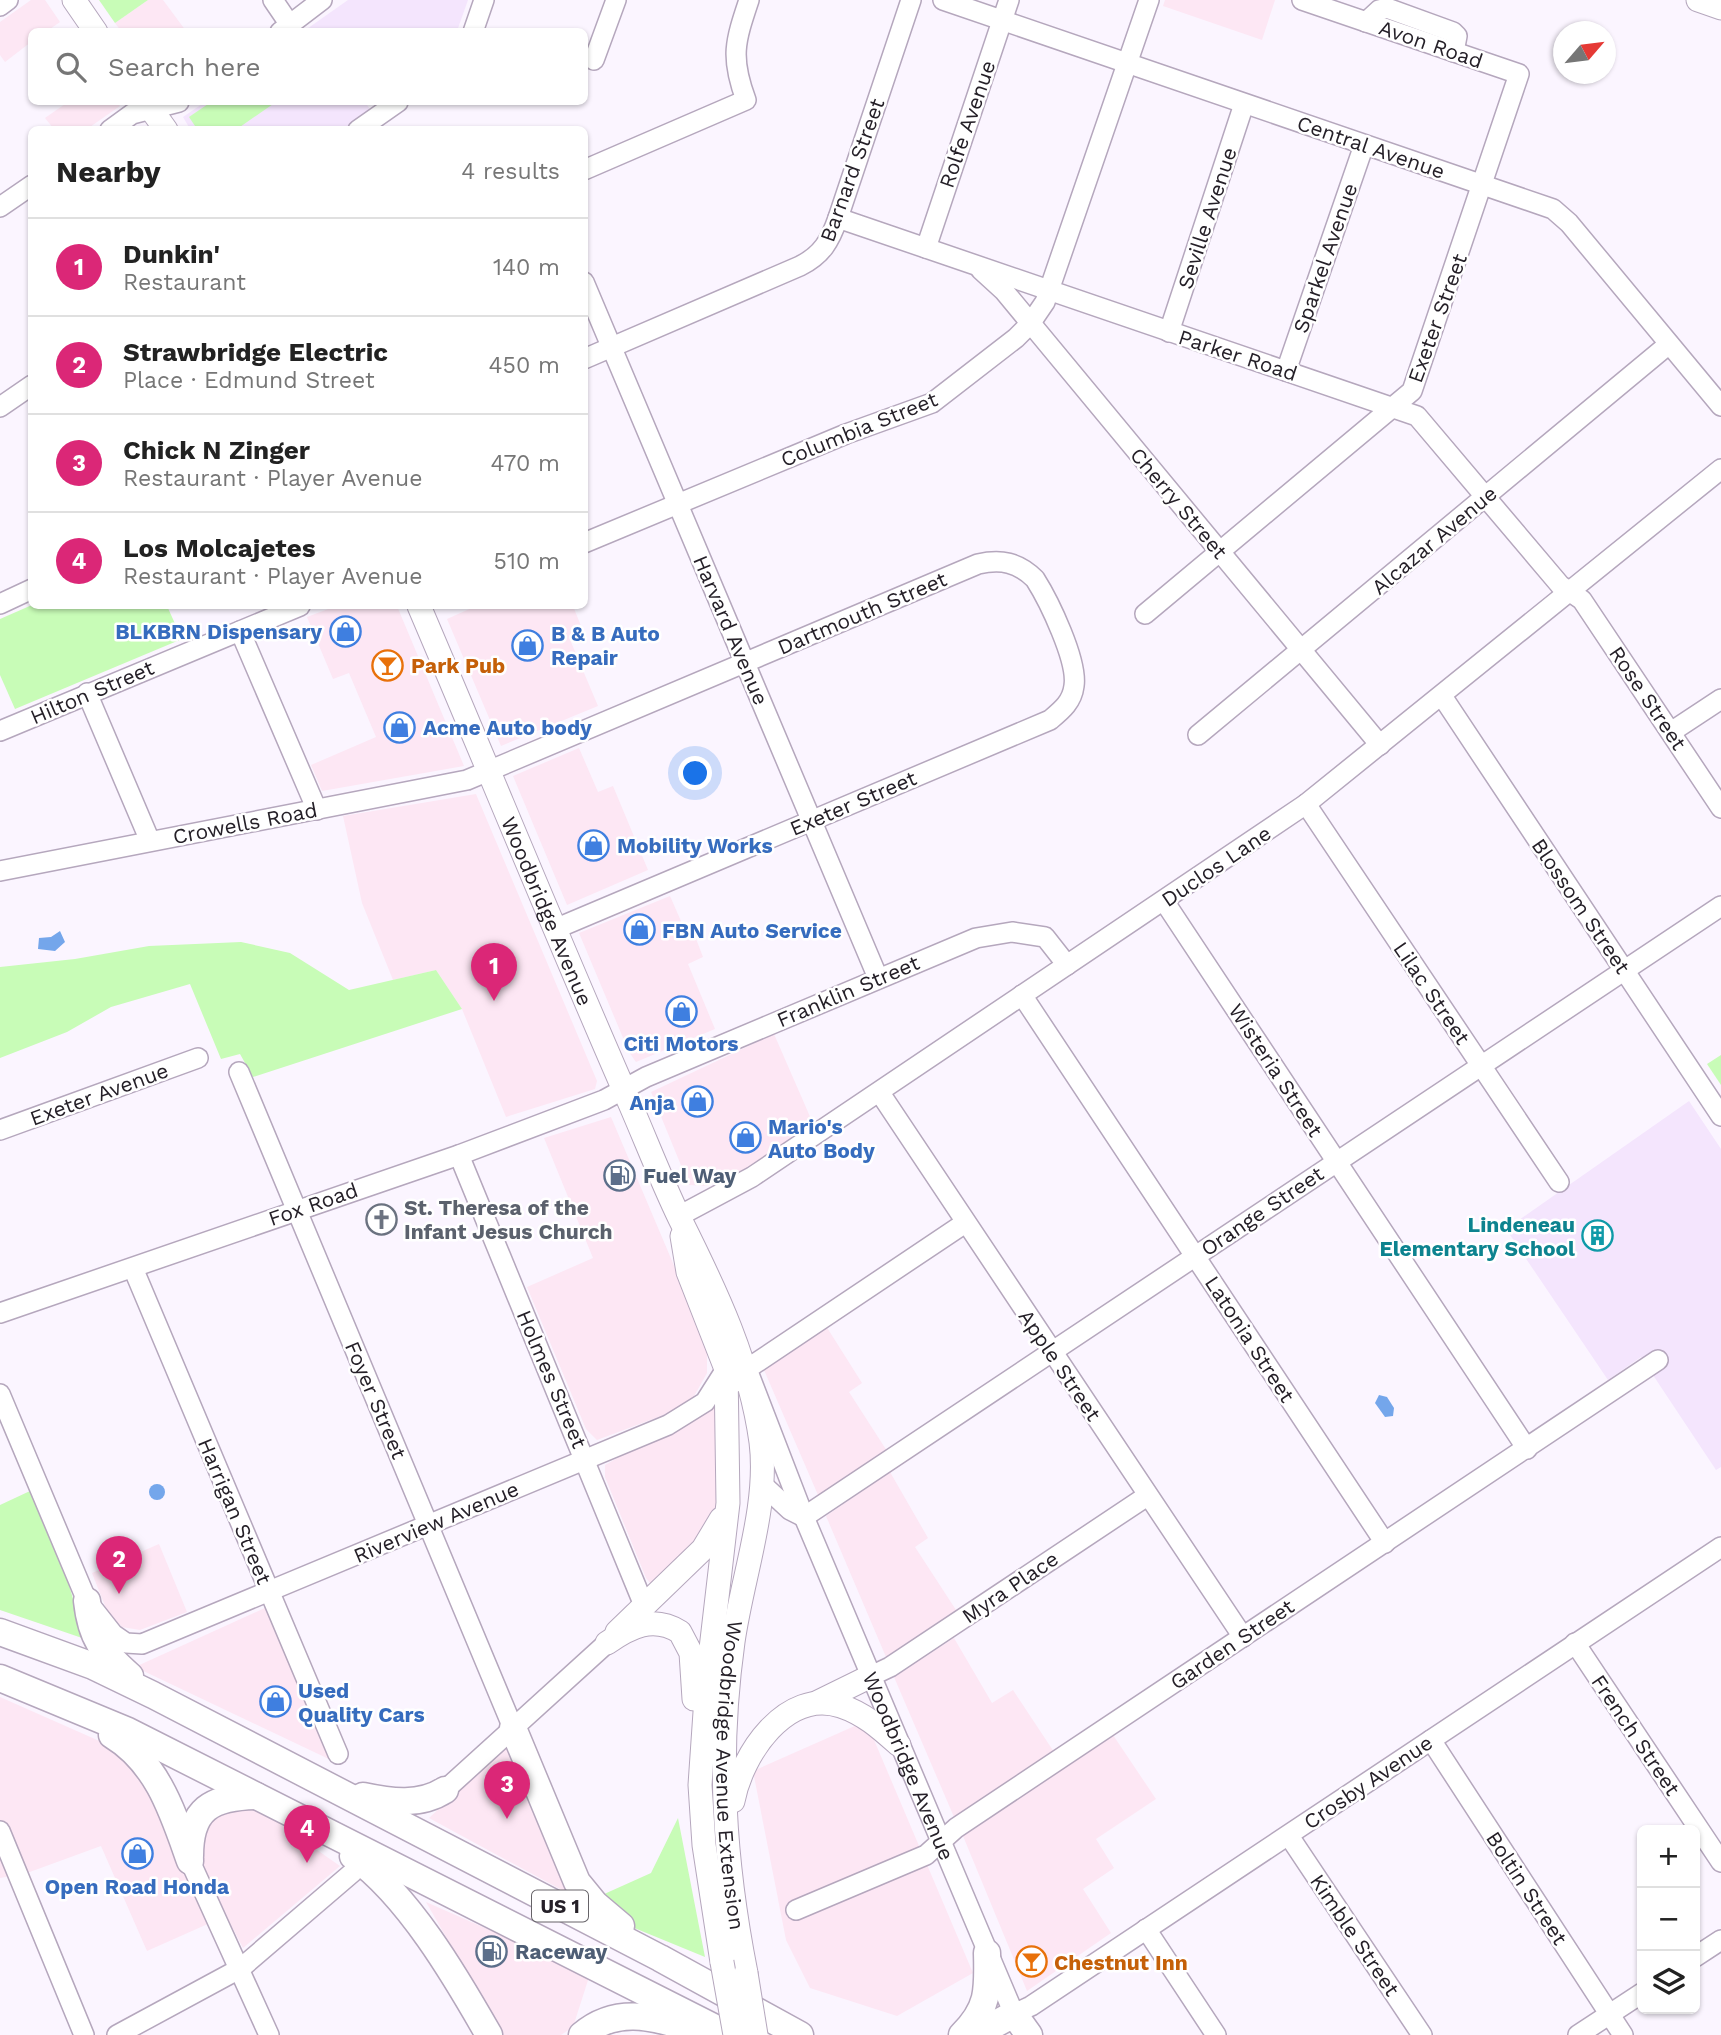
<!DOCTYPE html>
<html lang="en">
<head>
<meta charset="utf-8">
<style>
  :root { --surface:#fff; --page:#f2f2f2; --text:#222; --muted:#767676; --line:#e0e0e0; --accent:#db2777 }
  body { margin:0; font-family:"Work Sans",sans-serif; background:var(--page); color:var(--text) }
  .controls { position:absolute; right:21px; bottom:21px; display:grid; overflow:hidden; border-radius:10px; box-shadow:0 2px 5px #0004 }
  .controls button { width:63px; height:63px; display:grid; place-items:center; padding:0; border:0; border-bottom:2px solid var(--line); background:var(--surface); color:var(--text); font:35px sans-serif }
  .compass { position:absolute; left:1553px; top:21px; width:63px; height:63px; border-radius:50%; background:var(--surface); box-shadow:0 2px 5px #0004; rotate:62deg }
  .you { position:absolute; left:696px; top:774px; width:24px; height:24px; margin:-18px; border:5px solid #fff; border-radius:50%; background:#1a73e8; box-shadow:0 0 0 10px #1a73e833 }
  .badge { display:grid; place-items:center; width:46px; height:46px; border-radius:50%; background:var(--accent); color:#fff; font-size:23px; font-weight:700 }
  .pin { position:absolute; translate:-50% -58px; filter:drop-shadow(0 2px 4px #0008) }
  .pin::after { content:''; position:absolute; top:37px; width:24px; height:21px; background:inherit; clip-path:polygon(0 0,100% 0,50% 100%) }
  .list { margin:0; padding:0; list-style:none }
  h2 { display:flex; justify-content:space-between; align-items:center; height:91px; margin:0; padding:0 28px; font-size:30px }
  h2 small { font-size:23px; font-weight:400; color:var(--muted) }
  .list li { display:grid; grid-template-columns:46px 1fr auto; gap:21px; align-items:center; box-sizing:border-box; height:98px; padding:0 28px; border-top:2px solid var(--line) }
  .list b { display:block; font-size:26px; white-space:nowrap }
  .list p { margin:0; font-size:23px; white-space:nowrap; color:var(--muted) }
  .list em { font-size:23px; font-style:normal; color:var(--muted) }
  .icon { flex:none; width:38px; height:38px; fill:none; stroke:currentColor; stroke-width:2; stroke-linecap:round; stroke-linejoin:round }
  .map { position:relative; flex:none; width:1721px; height:2035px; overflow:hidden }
  .search { position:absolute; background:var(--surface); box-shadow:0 2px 5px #0004; left:28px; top:28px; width:560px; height:77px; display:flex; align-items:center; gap:18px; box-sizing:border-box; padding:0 24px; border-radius:10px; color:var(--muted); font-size:26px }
  .panel { position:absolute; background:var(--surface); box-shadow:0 2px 5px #0004; left:28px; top:126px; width:560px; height:483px; border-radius:10px }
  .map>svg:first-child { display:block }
</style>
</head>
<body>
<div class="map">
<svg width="1721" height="2035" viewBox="0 0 1721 2035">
  <rect width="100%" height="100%" fill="#fbf5ff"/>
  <!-- commercial -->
  <g fill="#fde7f4">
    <path d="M 31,0 L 45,0 L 60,22 L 47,31 L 32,32 L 31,42 L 5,62 L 0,55 L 0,22 Z"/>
    <path d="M 148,0 L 163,0 L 186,31 L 121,31 L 115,23 Z"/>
    <path d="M 1165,0 L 1275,0 L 1262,40 L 1163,6 Z"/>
    <path d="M 68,102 L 116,102 L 120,106 L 87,129 L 54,129 L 45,118 Z"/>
    <path d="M 336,606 L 397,606 L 464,766 L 322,791 L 311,765 L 376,737 L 349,673 L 333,679 L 307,617 Z"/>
    <path d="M 476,606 L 573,606 L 585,636 L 571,642 L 598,706 L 501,746 L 447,619 Z"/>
    <path d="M 579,748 L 598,792 L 613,786 L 648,870 L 567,905 L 513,776 Z"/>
    <path d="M 476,794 L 597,1081 L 595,1089 L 506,1117 L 462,1009 L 436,970 L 393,980 L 362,903 L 343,816 Z"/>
    <path d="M 670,896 L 684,928 L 693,931 L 703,957 L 688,964 L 715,1029 L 636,1062 L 629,1052 L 579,933 Z"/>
    <path d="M 774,1034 L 815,1128 L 748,1169 L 707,1186 L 689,1185 L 651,1092 Z"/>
    <path d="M 611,1117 L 695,1315 L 707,1353 L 707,1373 L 693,1398 L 677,1410 L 597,1440 L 586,1429 L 527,1287 L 593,1258 L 544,1138 Z"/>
    <path d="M 826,1326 L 862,1383 L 849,1392 L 887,1451 L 818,1495 L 764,1370 Z"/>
    <path d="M 718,1401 L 717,1503 L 714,1519 L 658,1584 L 651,1584 L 646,1578 L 605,1477 L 605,1465 Z"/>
    <path d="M 890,1472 L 928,1538 L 915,1547 L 956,1610 L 886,1657 L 826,1516 Z"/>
    <path d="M 159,1544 L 187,1612 L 140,1630 L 122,1627 L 107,1611 L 92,1573 Z"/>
    <path d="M 267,1607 L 333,1761 L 135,1667 Z"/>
    <path d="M 954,1638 L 992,1703 L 1013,1690 L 1054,1752 L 954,1817 L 894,1677 Z"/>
    <path d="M 0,1697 L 122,1751 L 153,1788 L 210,1923 L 147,1951 L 101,1846 L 27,1873 L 0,1878 Z"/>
    <path d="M 866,1721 L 973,1973 L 897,2016 L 810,1988 L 786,1940 L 753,1771 Z"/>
    <path d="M 1113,1735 L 1156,1799 L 1096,1839 L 1114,1868 L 1083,1889 L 1111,1933 L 1027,1991 L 963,1836 Z"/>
    <path d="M 509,1744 L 573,1896 L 429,1818 Z"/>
    <path d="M 223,1808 L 260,1810 L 340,1866 L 243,1948 L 198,1862 L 207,1826 Z"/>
    <path d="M 426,1902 L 590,1974 L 573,2027 L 561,2035 L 502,2035 Z"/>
  </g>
  <!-- built -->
  <g fill="#f4e5fd">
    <path d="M 348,0 L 468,0 L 457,31 L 304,31 Z"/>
    <path d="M 205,102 L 371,102 L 367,105 L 384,129 L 190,129 L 183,117 Z"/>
    <path d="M 1689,1101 L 1721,1149 L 1721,1467 L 1716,1470 L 1641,1357 L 1608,1380 L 1506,1229 Z"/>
  </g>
  <!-- green -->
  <g fill="#c8fcb7">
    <path d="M 99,0 L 148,0 L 115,23 Z"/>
    <path d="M 211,102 L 276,102 L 237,129 L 197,129 L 189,117 Z"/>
    <path d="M 32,605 L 167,606 L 182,639 L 15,709 L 0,675 L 0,619 Z"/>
    <path d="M 241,942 L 290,953 L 349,990 L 436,970 L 462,1009 L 253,1077 L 240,1054 L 221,1059 L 190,984 L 111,1007 L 67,1032 L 0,1058 L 0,967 L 75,959 L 149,946 Z"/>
    <path d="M 1721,1055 L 1721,1085 L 1707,1064 Z"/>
    <path d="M 30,1491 L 63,1565 L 85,1639 L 0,1610 L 0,1505 Z"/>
    <path d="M 678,1818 L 705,1957 L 627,1925 L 602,1895 L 651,1873 Z"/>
  </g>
  <!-- water -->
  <g fill="#74a6eb">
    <path d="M 60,931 L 65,942 L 55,951 L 38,949 L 39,938 L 51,937 Z"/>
    <path d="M 1379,1395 L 1387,1397 L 1394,1408 L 1393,1416 L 1385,1417 L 1375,1403 Z"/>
    <circle cx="157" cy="1492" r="8"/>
  </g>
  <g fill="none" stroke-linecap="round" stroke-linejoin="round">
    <defs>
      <g id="minor">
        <path d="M 273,0 L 290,25"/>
        <path d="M 943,0 L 1553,209 L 1569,223 L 1721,406"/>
        <path d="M 0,6 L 8,0"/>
        <path d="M 1366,22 L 1379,10 L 1387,8 L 1453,32 L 1457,36 L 1454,52"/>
        <path d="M 280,32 L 322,0"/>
        <path d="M 473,32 L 484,0"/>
        <path d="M 594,60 L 616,0"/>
        <path d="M 110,130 L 132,114 L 179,102"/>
        <path d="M 358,130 L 398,102"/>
        <path d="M 584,170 L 746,100 C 730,57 735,42 749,0"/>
        <path d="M 0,207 L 32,185"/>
        <path d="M 838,218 L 1417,416 L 1560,585 L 1582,600 L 1721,808"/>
        <path d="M 926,248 L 1009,0"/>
        <path d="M 981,270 L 1004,291 L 1380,745"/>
        <path d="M 584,282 L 878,978"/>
        <path d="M 1169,332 L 1244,104"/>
        <path d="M 584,359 L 800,266 C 822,255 830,241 838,218 L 911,0"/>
        <path d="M 1286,371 L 1364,145"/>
        <path d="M 0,407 L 32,385"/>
        <path d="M 584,543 L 846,434 L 932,403 L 1016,338 L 1030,324 L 1045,302 L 1149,0"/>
        <path d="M 0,604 L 32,589"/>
        <path d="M 1145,614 L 1412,391 L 1519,74 L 1302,0"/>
        <path d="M 240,631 L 317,810"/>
        <path d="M 87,693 L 150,841"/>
        <path d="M 1442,696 L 1721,1116"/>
        <path d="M 0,731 L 300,606"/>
        <path d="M 1671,732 L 1721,699"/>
        <path d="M 1198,735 L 1669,344"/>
        <path d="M 1306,804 L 1559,1182"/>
        <path d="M 0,871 L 467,780 L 978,564 C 1001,559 1018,562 1035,579 C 1049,601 1078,661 1074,686 C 1072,702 1062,710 1050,720 L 555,929"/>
        <path d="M 1164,901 L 1527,1449"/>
        <path d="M 1022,995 L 1385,1543"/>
        <path d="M 239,1072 L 513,1728"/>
        <path d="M 880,1093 L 1243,1637"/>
        <path d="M 0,1130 L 198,1058"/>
        <path d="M 459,1155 L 643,1603"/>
        <path d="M 679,1216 L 752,1177 L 1306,804 L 1721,469"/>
        <path id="s1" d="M 965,1223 L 747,1369 L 804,1517 L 1014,2014 L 1031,2006 L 1721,1547"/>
        <path d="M 133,1268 L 338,1754"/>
        <path d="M 0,1313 L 459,1155 L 604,1100 L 646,1077 L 976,938 L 1012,932 L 1045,937 L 1067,965"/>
        <path d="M 0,1394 L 87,1601 L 113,1634 L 126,1643 L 142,1644 L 668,1425 L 705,1402 L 726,1369"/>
        <path d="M 763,1485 L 790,1510 L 804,1517"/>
        <path d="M 804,1517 L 1721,906"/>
        <path d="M 1575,1643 L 1721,1862"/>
        <path d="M 871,1676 L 890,1667 L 1147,1496"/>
        <path d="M 1431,1740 L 1623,2035"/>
        <path d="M 445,1790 L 607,1643"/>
        <path d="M 0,1831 L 84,2035"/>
        <path d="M 1289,1836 L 1422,2035"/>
        <path d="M 190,1861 L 269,2035"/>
        <path d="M 796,1910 L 926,1855 L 956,1828 L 1658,1360"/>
        <path d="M 1146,1929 L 1216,2035"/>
        <path d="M 1695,1957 L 1721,1940"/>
        <path d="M 117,2035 L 241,1968 L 353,1872"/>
        <path d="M 1578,2035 L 1642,1993"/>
      </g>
      <g id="major">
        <path d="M 74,0 L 96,32"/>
        <path d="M 1698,0 L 1721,8"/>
        <path d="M 146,102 L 166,130"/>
        <path id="s2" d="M 419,606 C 490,772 558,940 631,1106 C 647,1143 662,1182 680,1219 C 716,1291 750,1362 761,1442 C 769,1506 742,1578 733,1642 C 717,1756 724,1861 746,1973"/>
        <path d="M 682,1236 L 688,1272 L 726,1369 L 733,1381"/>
        <path d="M 617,1632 L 703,1549 L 721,1519"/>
        <path d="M 607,1643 C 630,1627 653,1615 680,1632 L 691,1653 L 694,1699"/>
        <path d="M 818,1702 L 871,1676"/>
        <path d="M 733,1801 C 742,1754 786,1688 841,1706 C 865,1714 881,1729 899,1745"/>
        <path d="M 722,1962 L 704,1845 L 700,1785 L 707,1683 L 728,1503 L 726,1369"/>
      </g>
      <g id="highway">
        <path d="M 87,1601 C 91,1639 102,1651 130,1676"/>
        <path d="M 0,1632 L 93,1666 L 153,1695 L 660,1958 L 800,2035"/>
        <path d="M 0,1678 L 128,1731 L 729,2035"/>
        <path d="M 513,1728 L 577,1882 L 595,1904 L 621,1926"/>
        <path d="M 112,1735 C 158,1763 173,1813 190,1861"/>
        <path d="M 363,1796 C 391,1802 420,1806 445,1790"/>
        <path d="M 190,1856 C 190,1809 211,1797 256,1796"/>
        <path d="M 353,1856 C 408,1895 456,1977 489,2035"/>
        <path d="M 582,2035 C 615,2007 651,2016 689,2028"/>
        <path d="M 962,2035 C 989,2008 988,1990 987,1953"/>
        <path d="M 975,2035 L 1014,2014 L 1029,2035"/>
      </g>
    </defs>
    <!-- minor casing -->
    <use href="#minor" stroke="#b5a7bd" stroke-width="22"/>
    <!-- major casing -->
    <use href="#major" stroke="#b5a7bd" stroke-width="25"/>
    <!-- highway casing -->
    <use href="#highway" stroke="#b5a7bd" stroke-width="29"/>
    <!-- minor -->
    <use href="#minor" stroke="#fff" stroke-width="19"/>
    <!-- major -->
    <use href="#major" stroke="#fff" stroke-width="23"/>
    <!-- highway -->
    <use href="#highway" stroke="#fff" stroke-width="26"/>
    <defs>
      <g id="major-bridge">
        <path d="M 722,1962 L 735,2035"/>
        <path d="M 746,1973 L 756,2035"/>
      </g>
    </defs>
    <!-- major-bridge casing -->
    <use href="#major-bridge" stroke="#b5a7bd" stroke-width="25" stroke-linecap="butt"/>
    <!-- major-bridge -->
    <use href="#major-bridge" stroke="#fff" stroke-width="23"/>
  </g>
  <!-- icons -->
  <defs>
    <symbol id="shop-ring" viewBox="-11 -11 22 22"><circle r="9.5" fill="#fff" stroke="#3f7fe0" stroke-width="1.5"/><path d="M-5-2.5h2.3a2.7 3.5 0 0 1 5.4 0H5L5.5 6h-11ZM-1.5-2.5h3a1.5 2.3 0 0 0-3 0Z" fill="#3f7fe0"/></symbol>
    <symbol id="bar-ring" viewBox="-11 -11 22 22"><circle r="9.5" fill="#fff" stroke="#e8710a" stroke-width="1.5"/><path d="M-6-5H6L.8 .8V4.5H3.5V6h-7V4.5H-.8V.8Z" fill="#e8710a"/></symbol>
    <symbol id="fuel-ring" viewBox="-11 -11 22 22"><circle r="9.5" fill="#fff" stroke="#5c6f8a" stroke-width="1.5"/><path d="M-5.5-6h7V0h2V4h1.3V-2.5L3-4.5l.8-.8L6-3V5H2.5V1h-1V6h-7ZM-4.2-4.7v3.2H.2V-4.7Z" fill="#5c6f8a"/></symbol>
    <symbol id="church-ring" viewBox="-11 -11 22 22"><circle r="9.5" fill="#fff" stroke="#6b7280" stroke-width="1.5"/><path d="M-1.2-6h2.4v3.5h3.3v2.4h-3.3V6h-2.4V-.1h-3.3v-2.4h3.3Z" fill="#6b7280"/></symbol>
    <symbol id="building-ring" viewBox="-11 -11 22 22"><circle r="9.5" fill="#fff" stroke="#0f9aa8" stroke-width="1.5"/><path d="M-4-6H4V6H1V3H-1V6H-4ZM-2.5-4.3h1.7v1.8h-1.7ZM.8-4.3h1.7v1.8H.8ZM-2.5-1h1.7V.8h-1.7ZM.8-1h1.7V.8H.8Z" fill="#0f9aa8"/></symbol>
  </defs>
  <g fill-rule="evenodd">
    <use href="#shop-ring" x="328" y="614" width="35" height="35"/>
    <use href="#shop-ring" x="510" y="628" width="35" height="35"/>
    <use href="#bar-ring" x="370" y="648" width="35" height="35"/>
    <use href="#shop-ring" x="382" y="710" width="35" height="35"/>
    <use href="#shop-ring" x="576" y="828" width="35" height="35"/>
    <use href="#shop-ring" x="622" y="912" width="35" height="35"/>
    <use href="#shop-ring" x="664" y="994" width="35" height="35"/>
    <use href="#shop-ring" x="680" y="1084" width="35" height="35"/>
    <use href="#shop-ring" x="728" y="1120" width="35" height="35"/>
    <use href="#fuel-ring" x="602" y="1158" width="35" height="35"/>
    <use href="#church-ring" x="364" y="1202" width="35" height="35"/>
    <use href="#building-ring" x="1580" y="1218" width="35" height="35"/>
    <use href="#shop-ring" x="258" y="1684" width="35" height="35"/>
    <use href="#shop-ring" x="120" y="1836" width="35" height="35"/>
    <use href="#fuel-ring" x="474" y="1934" width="35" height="35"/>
    <use href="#bar-ring" x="1014" y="1944" width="35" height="35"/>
  </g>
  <g text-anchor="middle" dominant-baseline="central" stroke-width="5" stroke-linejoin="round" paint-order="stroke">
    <!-- shield labels -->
    <rect fill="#fff" stroke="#666368" stroke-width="2" x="532" y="1890.5" width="56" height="31" rx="5"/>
    <g font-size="19" font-weight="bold" fill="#252028">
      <text x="560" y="1906">US 1</text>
    </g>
    <!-- street labels -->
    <g font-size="21" fill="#252028" stroke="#fff">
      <text transform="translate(1431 44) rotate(19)">Avon Road</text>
      <text transform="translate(967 124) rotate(-71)">Rolfe Avenue</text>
      <text transform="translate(1371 147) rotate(19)">Central Avenue</text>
      <text transform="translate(852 170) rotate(-70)">Barnard Street</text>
      <text transform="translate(1207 218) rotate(-72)">Seville Avenue</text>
      <text transform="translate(1325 258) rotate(-71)">Sparkel Avenue</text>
      <text transform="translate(1437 318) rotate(-70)">Exeter Street</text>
      <text transform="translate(1238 355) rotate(18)">Parker Road</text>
      <text transform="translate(859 429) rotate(-22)">Columbia Street</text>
      <text transform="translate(1179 503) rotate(50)">Cherry Street</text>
      <text transform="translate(1434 540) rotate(-40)">Alcazar Avenue</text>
      <text transform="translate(862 613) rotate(-23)">Dartmouth Street</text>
      <text transform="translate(731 630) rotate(67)">Harvard Avenue</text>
      <text transform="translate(92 692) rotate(-23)">Hilton Street</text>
      <text transform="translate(1648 698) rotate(56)">Rose Street</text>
      <text transform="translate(853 803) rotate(-23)">Exeter Street</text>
      <text transform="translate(245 823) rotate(-11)">Crowells Road</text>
      <text transform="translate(1216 866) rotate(-34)">Duclos Lane</text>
      <text transform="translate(1581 906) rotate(56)">Blossom Street</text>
      <text stroke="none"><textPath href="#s2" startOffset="331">Woodbridge Avenue</textPath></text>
      <text transform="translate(848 991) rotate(-23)">Franklin Street</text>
      <text transform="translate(1432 993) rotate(56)">Lilac Street</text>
      <text transform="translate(1276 1070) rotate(57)">Wisteria Street</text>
      <text transform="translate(99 1094) rotate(-20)">Exeter Avenue</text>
      <text transform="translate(313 1204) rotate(-19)">Fox Road</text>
      <text transform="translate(1262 1211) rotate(-34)">Orange Street</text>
      <text transform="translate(1250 1339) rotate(57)">Latonia Street</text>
      <text transform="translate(1060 1365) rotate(56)">Apple Street</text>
      <text transform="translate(552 1379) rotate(67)">Holmes Street</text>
      <text transform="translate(376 1400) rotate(67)">Foyer Street</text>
      <text transform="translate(235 1511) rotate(67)">Harrigan Street</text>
      <text transform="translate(436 1522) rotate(-23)">Riverview Avenue</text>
      <text transform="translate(1010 1587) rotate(-34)">Myra Place</text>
      <text transform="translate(1232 1644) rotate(-34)">Garden Street</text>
      <text transform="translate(1636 1735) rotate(56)">French Street</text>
      <text stroke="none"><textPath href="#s1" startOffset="691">Woodbridge Avenue</textPath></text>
      <text stroke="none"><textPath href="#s2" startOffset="1241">Woodbridge Avenue Extension</textPath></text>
      <text transform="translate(1368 1782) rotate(-34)">Crosby Avenue</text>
      <text transform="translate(1527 1888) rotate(57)">Boltin Street</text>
      <text transform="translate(1355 1935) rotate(56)">Kimble Street</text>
    </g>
    <!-- shop labels -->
    <g font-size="21" font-weight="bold" fill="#366cbe" stroke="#fff" text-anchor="start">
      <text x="322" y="631" text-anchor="end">BLKBRN Dispensary</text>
      <text x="551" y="633">B &amp; B Auto<tspan x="551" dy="24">Repair</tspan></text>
      <text x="423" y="727">Acme Auto body</text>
      <text x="617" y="845">Mobility Works</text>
      <text x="662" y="930">FBN Auto Service</text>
      <text x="681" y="1043" text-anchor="middle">Citi Motors</text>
      <text x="675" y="1102" text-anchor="end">Anja</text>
      <text x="768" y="1126">Mario's<tspan x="768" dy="24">Auto Body</tspan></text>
      <text x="298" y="1690">Used<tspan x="298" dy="24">Quality Cars</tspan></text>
      <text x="137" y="1886" text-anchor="middle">Open Road Honda</text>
    </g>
    <!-- food labels -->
    <g font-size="21" font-weight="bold" fill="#c56008" stroke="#fff" text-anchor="start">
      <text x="411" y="665">Park Pub</text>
      <text x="1054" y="1962">Chestnut Inn</text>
    </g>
    <!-- service labels -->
    <g font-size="21" font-weight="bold" fill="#4e5e75" stroke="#fff" text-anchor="start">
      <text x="643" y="1175">Fuel Way</text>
      <text x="515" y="1951">Raceway</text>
    </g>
    <!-- worship labels -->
    <g font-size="21" font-weight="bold" fill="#5b616d" stroke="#fff" text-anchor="start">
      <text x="404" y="1207">St. Theresa of the<tspan x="404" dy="24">Infant Jesus Church</tspan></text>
    </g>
    <!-- culture labels -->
    <g font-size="21" font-weight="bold" fill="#0d838f" stroke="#fff" text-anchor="end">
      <text x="1575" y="1224">Lindeneau<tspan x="1575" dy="24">Elementary School</tspan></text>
    </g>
  </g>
</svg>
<div class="controls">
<button>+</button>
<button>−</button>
<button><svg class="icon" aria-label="layers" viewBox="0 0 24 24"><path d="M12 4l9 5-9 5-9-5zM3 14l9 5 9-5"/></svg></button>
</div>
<svg class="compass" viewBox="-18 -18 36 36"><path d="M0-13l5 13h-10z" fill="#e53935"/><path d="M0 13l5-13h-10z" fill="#767676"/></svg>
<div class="you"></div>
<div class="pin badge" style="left:494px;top:1001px">1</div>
<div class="pin badge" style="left:119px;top:1594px">2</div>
<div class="pin badge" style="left:507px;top:1819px">3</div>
<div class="pin badge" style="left:307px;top:1863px">4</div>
<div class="search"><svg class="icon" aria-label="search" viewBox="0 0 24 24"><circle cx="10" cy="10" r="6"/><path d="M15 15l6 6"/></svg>Search here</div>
<section class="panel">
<h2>Nearby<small>4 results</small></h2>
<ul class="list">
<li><span class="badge">1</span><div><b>Dunkin'</b><p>Restaurant</p></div><em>140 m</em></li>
<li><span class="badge">2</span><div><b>Strawbridge Electric</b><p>Place · Edmund Street</p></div><em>450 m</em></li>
<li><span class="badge">3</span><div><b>Chick N Zinger</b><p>Restaurant · Player Avenue</p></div><em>470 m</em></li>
<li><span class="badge">4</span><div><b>Los Molcajetes</b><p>Restaurant · Player Avenue</p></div><em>510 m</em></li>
</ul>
</section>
</div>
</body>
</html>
